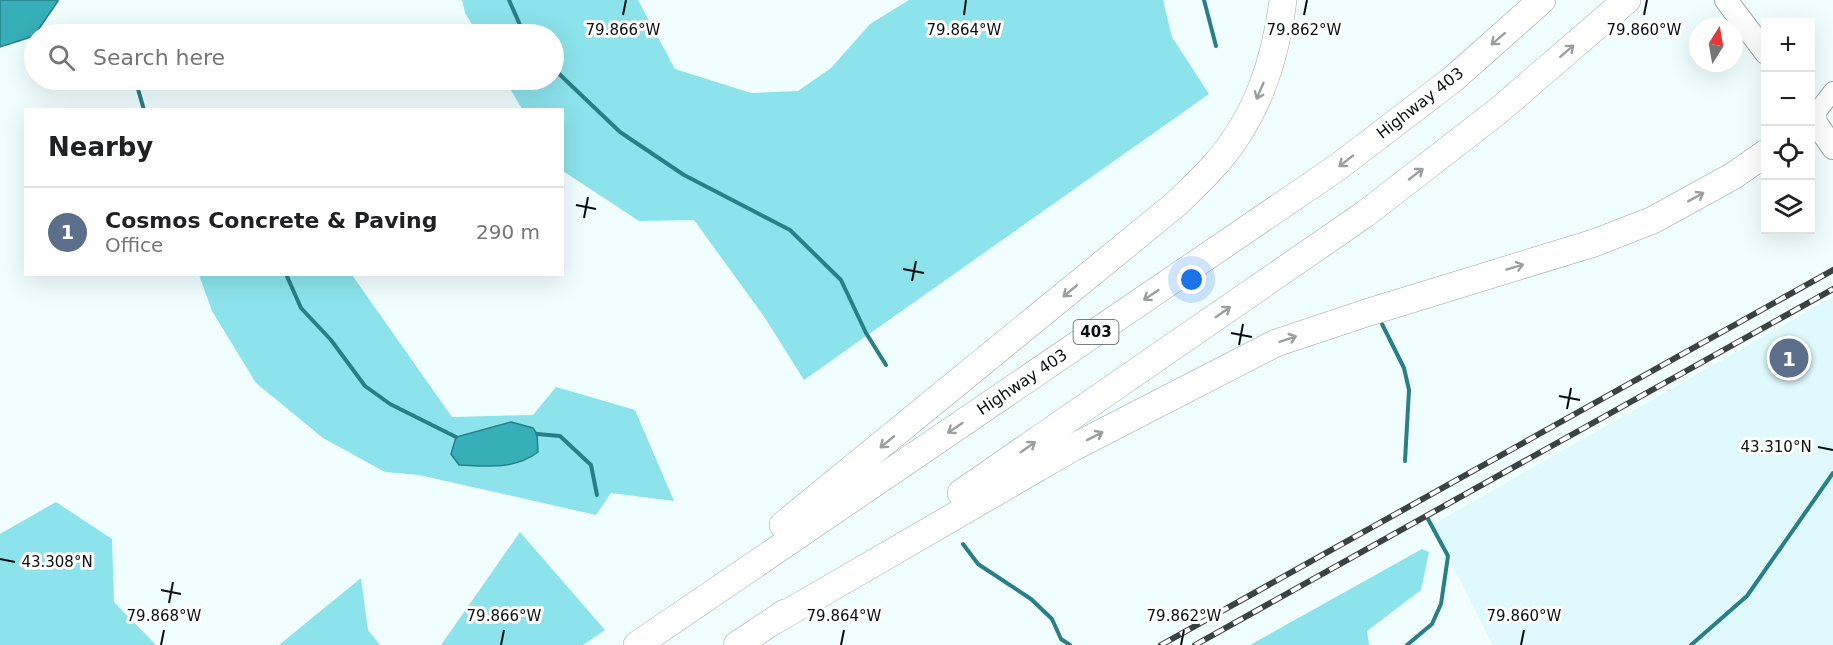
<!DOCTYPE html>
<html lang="en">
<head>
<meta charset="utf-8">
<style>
  :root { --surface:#fff; --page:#f6f6f6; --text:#202124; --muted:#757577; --line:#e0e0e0; --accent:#990c5e }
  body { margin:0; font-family:"DejaVu Sans",sans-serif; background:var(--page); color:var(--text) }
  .controls { position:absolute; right:18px; top:18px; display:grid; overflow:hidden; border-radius:0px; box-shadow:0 6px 24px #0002 }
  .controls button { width:54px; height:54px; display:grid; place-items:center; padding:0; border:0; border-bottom:2px solid var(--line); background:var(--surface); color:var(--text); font:30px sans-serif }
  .compass { position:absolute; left:1689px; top:18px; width:54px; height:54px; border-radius:50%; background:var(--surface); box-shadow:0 6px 24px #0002; rotate:11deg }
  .you { position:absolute; left:1192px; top:280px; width:21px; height:21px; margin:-15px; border:4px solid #fff; border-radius:50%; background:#1a73e8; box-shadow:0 0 0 9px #1a73e833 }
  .badge { display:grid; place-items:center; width:39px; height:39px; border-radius:50%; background:var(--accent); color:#fff; font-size:20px; font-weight:700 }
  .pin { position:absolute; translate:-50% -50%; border:3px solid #fff; box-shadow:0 2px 6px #0006 }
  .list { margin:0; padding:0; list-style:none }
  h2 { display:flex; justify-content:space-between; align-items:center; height:78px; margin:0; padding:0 24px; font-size:26px }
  h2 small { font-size:20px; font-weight:400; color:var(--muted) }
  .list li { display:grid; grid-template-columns:39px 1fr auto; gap:18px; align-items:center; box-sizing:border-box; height:90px; padding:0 24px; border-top:2px solid var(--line) }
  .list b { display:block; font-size:22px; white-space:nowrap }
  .list p { margin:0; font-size:20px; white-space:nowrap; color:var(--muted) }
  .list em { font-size:20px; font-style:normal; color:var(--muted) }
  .icon { flex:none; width:33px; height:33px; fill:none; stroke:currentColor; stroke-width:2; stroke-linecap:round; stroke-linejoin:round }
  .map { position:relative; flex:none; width:1833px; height:645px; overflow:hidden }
  .search { position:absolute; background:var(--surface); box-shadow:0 6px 24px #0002; left:24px; top:24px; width:540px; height:66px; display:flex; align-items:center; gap:15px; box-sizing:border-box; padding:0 21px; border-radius:33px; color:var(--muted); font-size:22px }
  .panel { position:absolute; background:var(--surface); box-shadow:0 6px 24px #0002; left:24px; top:108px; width:540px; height:168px; border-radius:0px }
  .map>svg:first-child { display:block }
</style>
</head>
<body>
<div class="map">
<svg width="1833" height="645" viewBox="0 0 1833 645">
  <rect width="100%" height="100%" fill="#f1feff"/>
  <!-- built -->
  <path fill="#dff9fc" d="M 1833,297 L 1833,645 L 1493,645 L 1432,525 Z"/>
  <!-- green -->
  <g fill="#8ce3eb">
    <path d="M 462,0 L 638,0 L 675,69 L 751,93 L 798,91 L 831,68 L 870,24 L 909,0 L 1163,0 L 1172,37 L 1209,94 L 804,380 L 765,318 L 694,220 L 639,221 L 563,171 L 562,110 L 522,109 L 505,80 L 554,80 L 554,34 L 478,34 L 465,13 Z"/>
    <path d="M 199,275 L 352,275 L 452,417 L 533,415 L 556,387 L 635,410 L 674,501 L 611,493 L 596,515 L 419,475 L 385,472 L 323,438 L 256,383 L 212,311 Z"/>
    <path d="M 56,502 L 112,539 L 114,602 L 156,645 L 0,645 L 0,534 Z"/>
    <path d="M 520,532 L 605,630 L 583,645 L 441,645 Z"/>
    <path d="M 1422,549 L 1429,552 L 1421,590 L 1367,631 L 1369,645 L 1250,645 Z"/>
    <path d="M 361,578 L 368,630 L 380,645 L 279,645 Z"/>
  </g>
  <!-- water -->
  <g fill="#37afb9" stroke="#297f86" stroke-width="1.5">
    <path d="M 0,0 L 58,0 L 58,1 L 34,36 L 0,47 Z"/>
    <path d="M 511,422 L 533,428 L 537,434 L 538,452 C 515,470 487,466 459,465 L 451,454 L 456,437 Z"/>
  </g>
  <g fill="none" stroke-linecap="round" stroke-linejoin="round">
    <!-- stream -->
    <g stroke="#297f86" stroke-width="4">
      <path d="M 509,0 L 524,34"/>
      <path d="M 1204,0 L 1216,46"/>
      <path d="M 554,69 L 620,132 L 684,175 L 790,230 L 841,280 L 866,333 L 886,365"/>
      <path d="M 126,80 L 136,82 L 144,110"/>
      <path d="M 286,274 L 301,308 L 331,340 L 365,386 L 390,404 L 456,437"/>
      <path d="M 1382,324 L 1404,368 L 1409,390 L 1405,461"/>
      <path d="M 537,434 L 560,436 L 591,465 L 597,495"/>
      <path d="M 963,544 L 978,564 L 1031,599 L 1052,619 L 1061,639 L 1070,645"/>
      <path d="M 1407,645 L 1432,624 L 1441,604 L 1448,556 L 1428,519"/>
      <path d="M 1691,645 L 1747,596 L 1833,473"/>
    </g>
    <defs>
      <path id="minor" d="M 1813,117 L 1833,91"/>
      <g id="major">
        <path d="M 1726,0 L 1766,53"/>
        <path d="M 1810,114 L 1833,148"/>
      </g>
      <g id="highway">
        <path d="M 1810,120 L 1813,117"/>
        <path d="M 961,493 L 1365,214 L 1498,111 L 1627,0"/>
        <path d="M 783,525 L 1176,204 C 1188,192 1201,180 1212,168 C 1256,120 1275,63 1283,0"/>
        <path d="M 772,622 L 1072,448 L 1276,343 L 1366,313 L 1594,243 L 1653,220 L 1733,176 L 1766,153"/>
        <path d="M 637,645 L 1338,167 L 1453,79 L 1542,0"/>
        <path d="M 737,645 L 785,613"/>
      </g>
    </defs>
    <!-- minor casing -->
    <use href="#minor" stroke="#97a7a8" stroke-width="20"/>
    <!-- major casing -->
    <use href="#major" stroke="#97a7a8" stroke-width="24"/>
    <!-- highway casing -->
    <use href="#highway" stroke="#97a7a8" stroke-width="28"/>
    <!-- minor -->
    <use href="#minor" stroke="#fff" stroke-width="18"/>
    <!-- major -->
    <use href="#major" stroke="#fff" stroke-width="22"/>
    <!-- highway -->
    <use href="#highway" stroke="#fff" stroke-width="27"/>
    <defs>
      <g id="rail">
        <path d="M 1161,645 L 1833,270"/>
        <path d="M 1195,645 L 1833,289"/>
      </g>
    </defs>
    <!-- rail casing -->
    <use href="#rail" stroke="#3a4242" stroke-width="6"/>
    <!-- rail -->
    <use href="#rail" stroke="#fff" stroke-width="4" stroke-dasharray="11" stroke-linecap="butt"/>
  </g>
  <!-- one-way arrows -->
  <defs><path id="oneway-shaft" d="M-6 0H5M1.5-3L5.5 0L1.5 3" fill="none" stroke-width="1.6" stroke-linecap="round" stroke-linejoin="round" transform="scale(1.5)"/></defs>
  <g stroke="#9c9f9f">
    <use href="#oneway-shaft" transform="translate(1498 39) rotate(139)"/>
    <use href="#oneway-shaft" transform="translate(1567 51) rotate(-41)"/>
    <use href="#oneway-shaft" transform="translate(1260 91) rotate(113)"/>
    <use href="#oneway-shaft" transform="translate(1346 161) rotate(142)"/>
    <use href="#oneway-shaft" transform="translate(1416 174) rotate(-38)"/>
    <use href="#oneway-shaft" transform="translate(1696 197) rotate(-29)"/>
    <use href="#oneway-shaft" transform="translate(1515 267) rotate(-17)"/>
    <use href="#oneway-shaft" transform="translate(1070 291) rotate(141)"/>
    <use href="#oneway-shaft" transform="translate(1151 295) rotate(146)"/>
    <use href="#oneway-shaft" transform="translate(1223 312) rotate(-35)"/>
    <use href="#oneway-shaft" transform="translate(1288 339) rotate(-19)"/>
    <use href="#oneway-shaft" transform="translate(955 428) rotate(146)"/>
    <use href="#oneway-shaft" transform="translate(1095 436) rotate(-27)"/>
    <use href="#oneway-shaft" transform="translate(887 442) rotate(141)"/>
    <use href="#oneway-shaft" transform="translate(1028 447) rotate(-35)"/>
  </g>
  <!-- ticks -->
  <path fill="none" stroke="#080e0e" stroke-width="2" d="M 623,15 L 626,0M 964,15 L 966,0M 1304,15 L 1307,0M 1644,15 L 1647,0M 576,205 L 596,209M 584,218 L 588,197M 903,269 L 924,273M 912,281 L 916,261M 1231,333 L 1252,337M 1239,345 L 1243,324M 1559,396 L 1580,400M 1567,409 L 1571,388M 1818,447 L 1833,450M 0,559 L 15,562M 161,590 L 181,594M 169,603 L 173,582M 161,645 L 164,630M 501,645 L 504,630M 841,645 L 844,630M 1181,645 L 1184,630M 1521,645 L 1524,630"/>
  <g text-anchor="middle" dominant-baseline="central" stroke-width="6" stroke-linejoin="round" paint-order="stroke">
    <!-- shield labels -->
    <rect fill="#fff" stroke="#525656" stroke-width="1.5" x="1073.5" y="320" width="45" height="24" rx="4.5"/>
    <g font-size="15" font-weight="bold" fill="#080e0e">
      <text x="1096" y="332">403</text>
    </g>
    <!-- street labels -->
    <g font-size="16" fill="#080e0e" stroke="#fff">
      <text transform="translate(1420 103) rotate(-38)">Highway 403</text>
      <text transform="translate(1022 382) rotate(-34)">Highway 403</text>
    </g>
  </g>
  <g font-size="15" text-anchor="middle" fill="#080e0e" stroke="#fff" stroke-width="6" stroke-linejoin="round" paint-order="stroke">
    <text x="623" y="35">79.866°W</text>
    <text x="964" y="35">79.864°W</text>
    <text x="1304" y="35">79.862°W</text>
    <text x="1644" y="35">79.860°W</text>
    <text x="1776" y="452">43.310°N</text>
    <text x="57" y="567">43.308°N</text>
    <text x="164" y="621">79.868°W</text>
    <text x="504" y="621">79.866°W</text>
    <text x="844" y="621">79.864°W</text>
    <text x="1184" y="621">79.862°W</text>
    <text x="1524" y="621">79.860°W</text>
  </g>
</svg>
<div class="controls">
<button>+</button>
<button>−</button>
<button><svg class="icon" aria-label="locate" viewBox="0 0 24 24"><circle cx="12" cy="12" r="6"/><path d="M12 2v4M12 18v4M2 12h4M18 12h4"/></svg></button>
<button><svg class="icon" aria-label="layers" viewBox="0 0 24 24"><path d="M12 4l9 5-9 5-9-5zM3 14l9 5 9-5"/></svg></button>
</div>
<svg class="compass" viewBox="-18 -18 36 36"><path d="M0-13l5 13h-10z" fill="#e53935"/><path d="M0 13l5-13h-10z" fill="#757577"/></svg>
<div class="you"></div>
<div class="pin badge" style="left:1789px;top:358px;background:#5c6f8a">1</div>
<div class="search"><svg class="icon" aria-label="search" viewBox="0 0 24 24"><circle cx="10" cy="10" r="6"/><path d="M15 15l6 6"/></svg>Search here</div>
<section class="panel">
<h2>Nearby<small></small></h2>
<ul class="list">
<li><span class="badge" style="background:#5c6f8a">1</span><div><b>Cosmos Concrete &amp; Paving</b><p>Office</p></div><em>290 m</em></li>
</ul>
</section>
</div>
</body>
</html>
